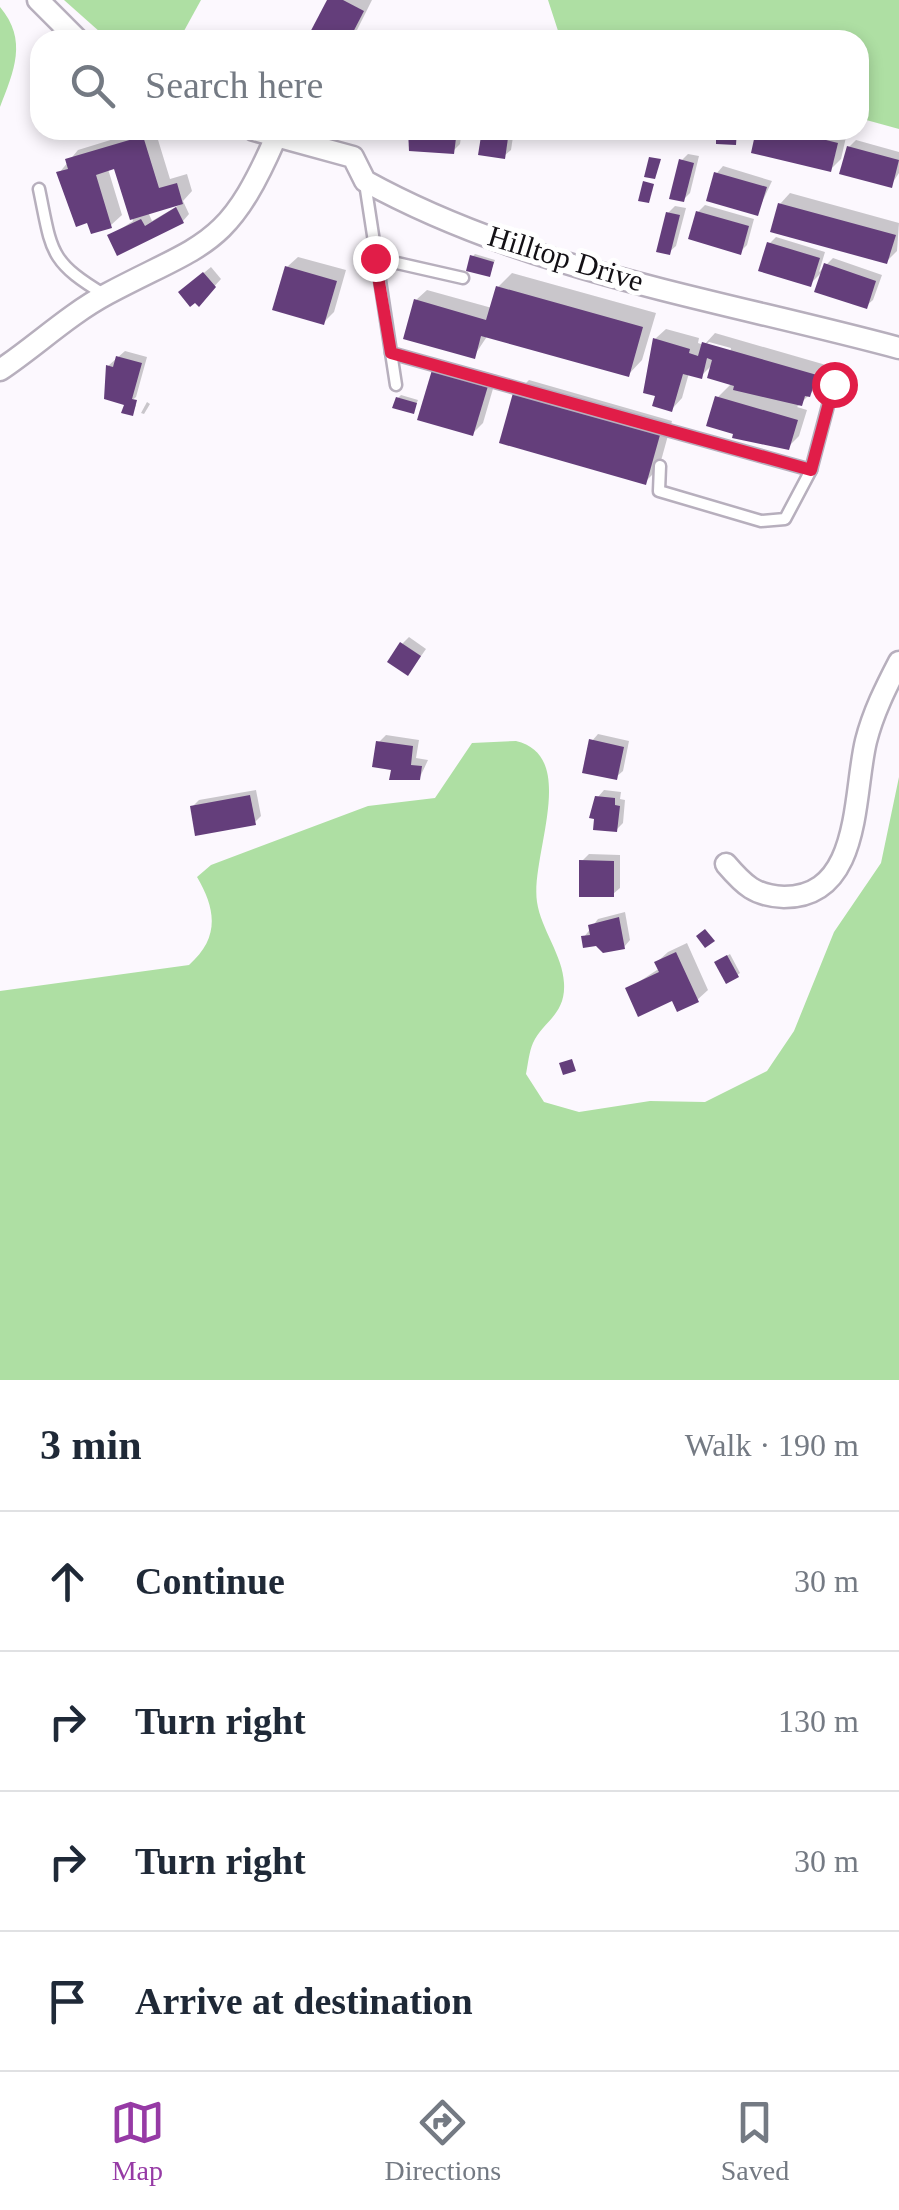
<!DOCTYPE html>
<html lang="en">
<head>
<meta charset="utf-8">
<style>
  :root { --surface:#fff; --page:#f2f2f3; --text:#1f2937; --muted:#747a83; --line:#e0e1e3; --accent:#963aa5 }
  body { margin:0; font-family:"Times New Roman",serif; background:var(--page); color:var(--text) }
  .stop { position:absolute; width:30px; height:30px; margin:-22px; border:8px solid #e11d48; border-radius:50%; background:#fff }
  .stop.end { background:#e11d48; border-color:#fff; box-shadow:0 2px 10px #0008 }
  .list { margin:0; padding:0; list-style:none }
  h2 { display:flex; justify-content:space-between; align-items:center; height:130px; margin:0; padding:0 40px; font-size:42px }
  h2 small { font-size:32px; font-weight:400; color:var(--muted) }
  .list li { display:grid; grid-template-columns:65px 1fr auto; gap:30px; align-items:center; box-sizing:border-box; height:140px; padding:0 40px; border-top:2px solid var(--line) }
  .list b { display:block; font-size:38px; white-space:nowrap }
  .list em { font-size:32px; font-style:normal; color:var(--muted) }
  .icon { flex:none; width:55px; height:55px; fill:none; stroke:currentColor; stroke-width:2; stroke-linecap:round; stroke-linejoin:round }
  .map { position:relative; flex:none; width:899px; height:1380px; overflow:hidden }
  .search { position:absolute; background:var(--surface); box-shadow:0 5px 15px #0003; left:30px; right:30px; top:30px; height:110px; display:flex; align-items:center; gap:25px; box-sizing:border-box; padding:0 35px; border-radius:30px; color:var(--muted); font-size:38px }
  .sheet { height:690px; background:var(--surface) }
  nav { display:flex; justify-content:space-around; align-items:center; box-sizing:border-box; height:140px; border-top:2px solid var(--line); background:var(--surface); font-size:28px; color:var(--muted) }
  nav a { display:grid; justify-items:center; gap:5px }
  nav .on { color:var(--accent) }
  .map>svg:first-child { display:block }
</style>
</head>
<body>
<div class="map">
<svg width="899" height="1380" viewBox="0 0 899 1380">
  <rect width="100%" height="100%" fill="#fcf8fe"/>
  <!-- green -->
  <g fill="#aedfa3">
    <path d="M 64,0 L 201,0 L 179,40 L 109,40 Z"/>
    <path d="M 548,0 L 899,0 L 899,129 L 859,118 L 859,40 L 561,40 Z"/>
    <path d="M 0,7 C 28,40 14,71 0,107 Z"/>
    <path d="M 516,741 C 580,756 530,856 537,902 C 541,929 563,956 564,983 C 566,1015 543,1021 533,1043 C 529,1052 528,1064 526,1074 L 544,1102 L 579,1112 L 650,1101 L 705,1102 L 767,1071 L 794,1031 L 834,932 L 881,863 L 899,777 L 899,1380 L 0,1380 L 0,991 L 189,965 C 220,938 216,909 197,877 L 211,865 L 368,806 L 435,798 L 472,743 Z"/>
  </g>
  <!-- shadow -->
  <g fill="#0003" fill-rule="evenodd">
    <path d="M 330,0 L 372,0 L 352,40 L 309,40 Z"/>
    <path d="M 143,130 L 155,130 L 170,179 L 187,174 L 192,191 L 183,201 L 189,214 L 183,221 L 110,236 L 133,221 L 116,166 L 108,169 L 122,215 L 111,225 L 59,173 L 78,150 ZM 181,204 L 152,221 L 148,212 Z"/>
    <path d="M 411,130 L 462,130 L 460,144 L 453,151 L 410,149 Z"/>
    <path d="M 484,130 L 514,130 L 511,150 L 504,156 L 481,153 Z"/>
    <path d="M 759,130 L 837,130 L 847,133 L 841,159 L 830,170 Z"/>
    <path d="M 856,140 L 899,152 L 899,173 L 891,185 L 849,147 Z"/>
    <path d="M 688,154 L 699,156 L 690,193 L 683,200 L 682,160 Z"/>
    <path d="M 723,166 L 772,181 L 757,213 L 717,173 Z"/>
    <path d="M 790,193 L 899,223 L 897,251 L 887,261 L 780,204 Z"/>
    <path d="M 705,205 L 754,219 L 747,245 L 740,252 L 698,212 Z"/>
    <path d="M 675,206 L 686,208 L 676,246 L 669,252 L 668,213 Z"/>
    <path d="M 776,237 L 825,252 L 819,272 L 833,258 L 882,275 L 873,300 L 866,306 L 824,270 L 810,284 L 769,244 Z"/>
    <path d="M 475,254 L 495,260 L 489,275 L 473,256 Z"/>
    <path d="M 298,257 L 346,270 L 334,312 L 324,322 L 287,267 Z"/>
    <path d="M 211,267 L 221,279 L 199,303 L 188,286 Z"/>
    <path d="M 512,273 L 656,313 L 642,360 L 628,375 L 488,335 L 474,356 L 416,300 L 427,290 L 492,308 L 498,287 Z"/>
    <path d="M 666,329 L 699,338 L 698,343 L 704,345 L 715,333 L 826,365 L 820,384 L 797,407 L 807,410 L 799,436 L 788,447 L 717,398 L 732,383 L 714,363 L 701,376 L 689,373 L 682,398 L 672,409 L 655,339 ZM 709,342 L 731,348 L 730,353 L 705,346 Z"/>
    <path d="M 125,351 L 147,357 L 136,397 L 129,403 L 136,405 L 132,414 L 108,366 Z"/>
    <path d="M 445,361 L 497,375 L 483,423 L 473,433 L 434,371 Z"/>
    <path d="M 529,380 L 672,421 L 659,468 L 645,482 L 515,394 Z"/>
    <path d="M 401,395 L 418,400 L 413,412 L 398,398 Z"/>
    <path d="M 147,402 L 150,404 L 144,414 L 141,413 Z"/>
    <path d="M 409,637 L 426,649 L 414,666 L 402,644 Z"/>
    <path d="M 598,734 L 629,741 L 623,771 L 616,777 L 592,741 Z"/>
    <path d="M 386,735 L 419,740 L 416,758 L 428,760 L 420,777 L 392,778 L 393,768 L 379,742 Z"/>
    <path d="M 256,790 L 261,816 L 254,823 L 192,807 L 199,800 Z"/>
    <path d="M 604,790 L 621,792 L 620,799 L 625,800 L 623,823 L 616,830 L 598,797 Z"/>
    <path d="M 589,854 L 620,855 L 620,888 L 613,894 L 582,861 Z"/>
    <path d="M 625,912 L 630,940 L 624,947 L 584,937 L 598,919 Z"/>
    <path d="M 687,943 L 708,990 L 697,1000 L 628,989 L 660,968 L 657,962 L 668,952 Z"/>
    <path d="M 730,954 L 740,973 L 737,975 L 720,960 Z"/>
  </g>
  <!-- building -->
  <g fill="#643e7b">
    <path d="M 327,0 L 343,0 L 364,11 L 349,40 L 306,40 Z"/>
    <path d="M 408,130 L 457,130 L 454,154 L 409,151 Z"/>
    <path d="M 482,130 L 509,131 L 505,159 L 478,155 Z"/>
    <path d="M 716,130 L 737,130 L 736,145 L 716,144 Z"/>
    <path d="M 756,130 L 786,130 L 838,143 L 831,172 L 751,153 Z"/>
    <path d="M 143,136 L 159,188 L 177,183 L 183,204 L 130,220 L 114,169 L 96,175 L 112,228 L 91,234 L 87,223 L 76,227 L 56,172 L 68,169 L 65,159 Z"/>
    <path d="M 847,146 L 899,160 L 892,188 L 839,174 Z"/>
    <path d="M 649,157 L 661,159 L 655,179 L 644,177 Z"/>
    <path d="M 679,159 L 694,163 L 684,202 L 669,199 Z"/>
    <path d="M 714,172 L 767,187 L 758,216 L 706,201 Z"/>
    <path d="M 643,181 L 654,184 L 649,203 L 638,201 Z"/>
    <path d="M 778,203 L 896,235 L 887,264 L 770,232 Z"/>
    <path d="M 176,207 L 184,223 L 117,256 L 107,235 L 141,219 L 145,226 Z"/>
    <path d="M 696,211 L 749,226 L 741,255 L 688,239 Z"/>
    <path d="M 666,212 L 680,215 L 670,255 L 656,252 Z"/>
    <path d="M 767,242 L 820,258 L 811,287 L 758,271 Z"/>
    <path d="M 470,255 L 494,262 L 490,277 L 466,271 Z"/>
    <path d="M 824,263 L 876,281 L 867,309 L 814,292 Z"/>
    <path d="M 285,266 L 337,281 L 324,325 L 272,310 Z"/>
    <path d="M 203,272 L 216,287 L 199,307 L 195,303 L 190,307 L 178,292 Z"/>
    <path d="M 496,286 L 643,327 L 629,377 L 481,336 L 475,359 L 403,339 L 414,299 L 486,320 Z"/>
    <path d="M 653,338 L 690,349 L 689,353 L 698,356 L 702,342 L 817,375 L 810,397 L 805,396 L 802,406 L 733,390 L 734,386 L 707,378 L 712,360 L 707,358 L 702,379 L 683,374 L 672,412 L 652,406 L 655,396 L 643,393 Z"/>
    <path d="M 116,356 L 142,363 L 132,399 L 137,400 L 133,416 L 121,413 L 124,405 L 104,399 L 106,365 L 113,367 Z"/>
    <path d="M 432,370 L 488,386 L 473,436 L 417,420 Z"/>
    <path d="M 513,393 L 660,435 L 646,485 L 499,443 Z"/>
    <path d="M 715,396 L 798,420 L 789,450 L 732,438 L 733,434 L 706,426 Z"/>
    <path d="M 396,397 L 417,403 L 414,414 L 392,408 Z"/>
    <path d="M 400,642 L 421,656 L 408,676 L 387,662 Z"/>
    <path d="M 589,739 L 624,747 L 617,780 L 582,773 Z"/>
    <path d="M 376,741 L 413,746 L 411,765 L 422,766 L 420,780 L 389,780 L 391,770 L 372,767 Z"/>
    <path d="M 250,795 L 256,825 L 195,836 L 190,806 Z"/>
    <path d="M 595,796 L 615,798 L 615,805 L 620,806 L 617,832 L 593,830 L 594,819 L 589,818 Z"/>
    <path d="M 579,860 L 614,861 L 614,897 L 579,897 Z"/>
    <path d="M 619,917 L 625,949 L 603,953 L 596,946 L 583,948 L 581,936 L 590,935 L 588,925 Z"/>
    <path d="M 705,929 L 715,941 L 705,948 L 696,936 Z"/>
    <path d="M 676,952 L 699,1002 L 677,1012 L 672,1001 L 638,1017 L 625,988 L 659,972 L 654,962 Z"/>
    <path d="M 727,955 L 739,977 L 726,984 L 714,962 Z"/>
    <path d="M 572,1059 L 576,1071 L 563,1075 L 559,1063 Z"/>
  </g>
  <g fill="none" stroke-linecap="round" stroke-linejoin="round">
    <defs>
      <g id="lane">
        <path d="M 365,183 L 396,385"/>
        <path d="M 39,189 C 52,251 48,261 105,295"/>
        <path d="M 375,258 L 463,278"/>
        <path d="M 391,353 L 811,470"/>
        <path d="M 660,466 L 659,491 L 761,521 L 785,519 L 811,470 L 834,383"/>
      </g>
      <g id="street">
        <path d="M 38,0 L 78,40"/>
        <path d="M 254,130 L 353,157 L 365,181 C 528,271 721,300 899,348"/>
        <path d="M 0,370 C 36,346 68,315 107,294 C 205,242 227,249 275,139"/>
        <path d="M 726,864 C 744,885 755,896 784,897 C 862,897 853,794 866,741 C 873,713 886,687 899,662"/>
      </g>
    </defs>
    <!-- lane casing -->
    <use href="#lane" stroke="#b7afbd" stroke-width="15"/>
    <!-- street casing -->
    <use href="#street" stroke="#b7afbd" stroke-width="25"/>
    <!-- lane -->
    <use href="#lane" stroke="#fff" stroke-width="10"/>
    <!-- street -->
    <use href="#street" stroke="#fff" stroke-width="20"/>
  </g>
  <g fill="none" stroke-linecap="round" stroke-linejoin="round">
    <!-- route -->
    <path stroke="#e11d48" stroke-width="12" d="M 375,258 L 391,353 L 811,470 L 834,384"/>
  </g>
  <g text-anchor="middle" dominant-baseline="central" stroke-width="10" stroke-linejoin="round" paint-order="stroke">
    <!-- street labels -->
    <g font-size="30" fill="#131015" stroke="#fff">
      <text transform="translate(566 258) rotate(17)">Hilltop Drive</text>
    </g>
  </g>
</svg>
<div class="stop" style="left:834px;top:384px"></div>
<div class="stop end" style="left:375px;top:258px"></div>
<div class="search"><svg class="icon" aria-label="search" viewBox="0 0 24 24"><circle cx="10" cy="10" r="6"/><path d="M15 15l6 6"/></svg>Search here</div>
</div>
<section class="sheet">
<h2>3 min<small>Walk · 190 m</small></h2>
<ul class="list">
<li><svg class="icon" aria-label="ahead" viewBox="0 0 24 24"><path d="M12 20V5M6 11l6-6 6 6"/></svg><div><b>Continue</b></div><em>30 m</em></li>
<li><svg class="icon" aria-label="right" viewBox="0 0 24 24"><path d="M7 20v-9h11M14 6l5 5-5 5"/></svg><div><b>Turn right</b></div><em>130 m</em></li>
<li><svg class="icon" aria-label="right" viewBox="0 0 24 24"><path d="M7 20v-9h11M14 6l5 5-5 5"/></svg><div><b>Turn right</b></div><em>30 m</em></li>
<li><svg class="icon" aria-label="arrive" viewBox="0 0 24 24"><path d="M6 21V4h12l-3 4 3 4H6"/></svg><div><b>Arrive at destination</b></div></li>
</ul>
</section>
<nav>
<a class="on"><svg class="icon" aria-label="map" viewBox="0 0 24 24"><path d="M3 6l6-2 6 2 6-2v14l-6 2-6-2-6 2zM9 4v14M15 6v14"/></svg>Map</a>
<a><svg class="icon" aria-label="directions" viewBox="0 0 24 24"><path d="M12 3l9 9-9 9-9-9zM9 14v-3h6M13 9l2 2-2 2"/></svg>Directions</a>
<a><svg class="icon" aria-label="saved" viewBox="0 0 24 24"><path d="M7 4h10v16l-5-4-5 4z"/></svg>Saved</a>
</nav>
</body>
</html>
